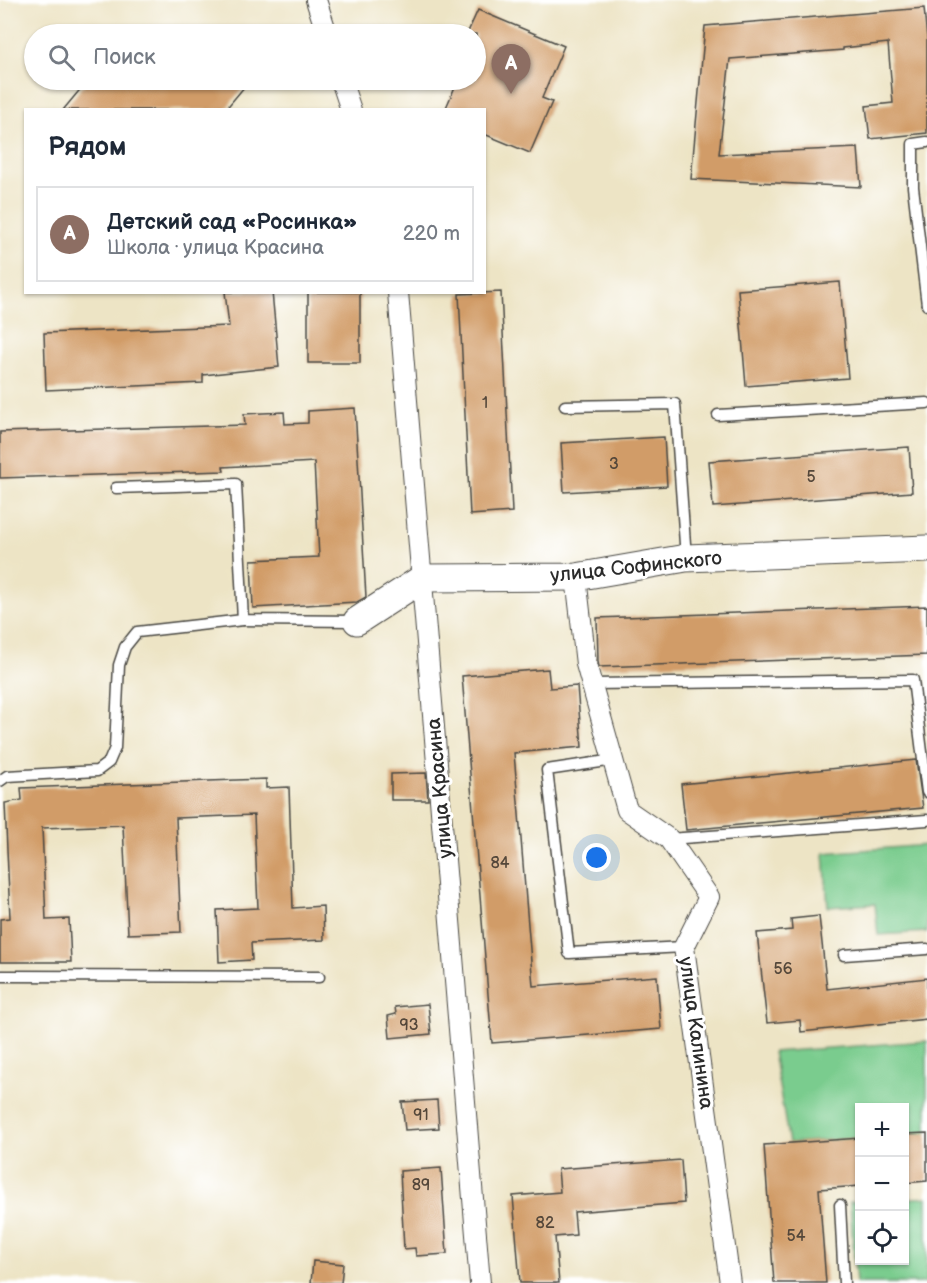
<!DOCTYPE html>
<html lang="ru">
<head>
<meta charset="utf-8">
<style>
  :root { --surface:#fff; --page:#f6f6f7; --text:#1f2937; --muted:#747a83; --line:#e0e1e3; --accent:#7c3aed }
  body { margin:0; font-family:"Balsamiq Sans",sans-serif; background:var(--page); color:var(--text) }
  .controls { position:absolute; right:18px; bottom:18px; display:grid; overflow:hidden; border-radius:0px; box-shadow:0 2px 4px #0004 }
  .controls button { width:54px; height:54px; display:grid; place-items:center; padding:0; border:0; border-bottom:2px solid var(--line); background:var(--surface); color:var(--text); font:30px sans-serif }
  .you { position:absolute; left:597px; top:858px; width:21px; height:21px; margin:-15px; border:4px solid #fff; border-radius:50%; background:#1a73e8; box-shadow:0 0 0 9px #1a73e833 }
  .badge { display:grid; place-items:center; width:39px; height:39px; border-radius:50%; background:var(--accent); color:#fff; font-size:20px; font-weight:700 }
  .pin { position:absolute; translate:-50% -50px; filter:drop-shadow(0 2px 3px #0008) }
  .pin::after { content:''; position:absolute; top:32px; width:21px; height:18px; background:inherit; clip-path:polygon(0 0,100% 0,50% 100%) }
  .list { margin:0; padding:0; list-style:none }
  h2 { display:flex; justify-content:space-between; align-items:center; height:78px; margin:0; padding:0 24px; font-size:26px }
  h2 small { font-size:20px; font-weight:400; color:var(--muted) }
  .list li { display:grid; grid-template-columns:39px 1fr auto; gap:18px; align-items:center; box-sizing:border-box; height:96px; margin:0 12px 12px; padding:0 12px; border:2px solid var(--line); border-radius:0px }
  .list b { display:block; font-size:22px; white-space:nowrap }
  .list p { margin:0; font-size:20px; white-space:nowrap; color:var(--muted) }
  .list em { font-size:20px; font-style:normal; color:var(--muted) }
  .icon { flex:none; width:33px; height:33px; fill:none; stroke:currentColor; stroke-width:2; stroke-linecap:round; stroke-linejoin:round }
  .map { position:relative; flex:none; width:927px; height:1283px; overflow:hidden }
  .search { position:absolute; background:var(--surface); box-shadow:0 2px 4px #0004; left:24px; top:24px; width:462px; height:66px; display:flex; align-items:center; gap:15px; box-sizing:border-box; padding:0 21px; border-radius:33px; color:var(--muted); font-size:22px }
  .panel { position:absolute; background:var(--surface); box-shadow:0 2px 4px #0004; left:24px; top:108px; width:462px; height:186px; border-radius:0px }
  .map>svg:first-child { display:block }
</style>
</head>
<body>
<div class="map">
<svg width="927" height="1283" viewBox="0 0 927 1283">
  <rect width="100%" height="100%" fill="#fff"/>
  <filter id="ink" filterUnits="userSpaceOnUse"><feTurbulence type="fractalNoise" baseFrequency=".0167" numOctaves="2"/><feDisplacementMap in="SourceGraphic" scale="12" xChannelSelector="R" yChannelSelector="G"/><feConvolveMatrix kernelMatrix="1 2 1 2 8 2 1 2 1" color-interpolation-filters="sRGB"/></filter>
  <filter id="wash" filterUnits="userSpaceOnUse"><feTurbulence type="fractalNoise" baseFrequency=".008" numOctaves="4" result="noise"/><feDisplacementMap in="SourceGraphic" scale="24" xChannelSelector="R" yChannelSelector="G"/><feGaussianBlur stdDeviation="1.35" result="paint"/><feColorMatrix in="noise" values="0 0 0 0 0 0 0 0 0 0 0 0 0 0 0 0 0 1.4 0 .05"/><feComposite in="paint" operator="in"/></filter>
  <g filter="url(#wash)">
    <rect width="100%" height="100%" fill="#ede4c5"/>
    <!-- green -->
    <g fill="#7acc8e" stroke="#527c5c" stroke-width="1.5">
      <path d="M 927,845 L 927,932 L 878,935 L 875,904 L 828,907 L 824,853 Z"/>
      <path d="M 927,1041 L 927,1133 L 905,1134 L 904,1108 L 860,1108 L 859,1138 L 789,1143 L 773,1052 Z"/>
      <path d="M 927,1197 L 927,1283 L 856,1283 L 850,1202 L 859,1202 L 860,1260 L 904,1260 L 905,1199 Z"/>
    </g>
    <g id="blocks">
      <!-- building -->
      <g fill="#d19c68">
        <path d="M 924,8 L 927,39 L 927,133 L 870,139 L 866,106 L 893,103 L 888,43 L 843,48 L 843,50 L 730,59 L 719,154 L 858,148 L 861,187 L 691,179 L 705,26 Z"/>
        <path d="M 478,10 L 564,46 L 542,98 L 552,102 L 530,153 L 484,134 L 484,110 L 445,110 L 458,80 L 476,80 L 476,34 L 467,34 Z"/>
        <path d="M 88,80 L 250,80 L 225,110 L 63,110 Z"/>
        <path d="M 840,282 L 848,378 L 746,386 L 738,290 Z"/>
        <path d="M 225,292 L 272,292 L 279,367 L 203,375 L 203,383 L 46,390 L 44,333 L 229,326 Z"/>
        <rect x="308" y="292" width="52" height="71"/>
        <path d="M 501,292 L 512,512 L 470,515 L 459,294 Z"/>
        <path d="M 355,408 L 366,597 L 357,602 L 253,608 L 251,560 L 319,557 L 314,462 L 223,467 L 224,471 L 0,478 L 0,432 L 245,425 L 244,414 L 284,412 L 285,424 L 308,423 L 308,411 Z"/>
        <path d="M 664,437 L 667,486 L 564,492 L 561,443 Z"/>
        <path d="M 909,447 L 912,492 L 713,507 L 709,461 Z"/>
        <path d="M 927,606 L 927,655 L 599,667 L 598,662 L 597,618 Z"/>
        <path d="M 548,669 L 550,688 L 577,686 L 582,747 L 514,753 L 533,986 L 657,976 L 661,1029 L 492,1043 L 462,676 Z"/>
        <path d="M 916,760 L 923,808 L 686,830 L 681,784 Z"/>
        <path d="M 426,773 L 428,800 L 391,800 L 391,774 Z"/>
        <path d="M 266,779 L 266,788 L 289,787 L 293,908 L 323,906 L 324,940 L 251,943 L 252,960 L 219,962 L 217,910 L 258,908 L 254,815 L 176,818 L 181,932 L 128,934 L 123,825 L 42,828 L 46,920 L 69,919 L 71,962 L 0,962 L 0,919 L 10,918 L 5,803 L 22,800 L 21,788 Z"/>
        <path d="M 819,916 L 827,989 L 927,978 L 927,1019 L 801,1032 L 800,1020 L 767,1023 L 757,933 L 792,930 L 791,919 Z"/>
        <path d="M 428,1004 L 431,1034 L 390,1038 L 388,1016 L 396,1014 L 395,1007 Z"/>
        <path d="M 437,1100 L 439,1128 L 405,1130 L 402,1102 Z"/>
        <path d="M 927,1133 L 927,1181 L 904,1183 L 904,1134 Z"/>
        <path d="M 860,1138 L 860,1186 L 819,1189 L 826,1283 L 774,1283 L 764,1145 Z"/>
        <path d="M 681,1160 L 684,1203 L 574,1212 L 576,1235 L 555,1237 L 559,1283 L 520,1283 L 513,1196 L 560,1192 L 558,1169 Z"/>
        <path d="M 441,1168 L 447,1254 L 416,1256 L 415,1248 L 404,1249 L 400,1171 Z"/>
        <path d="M 313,1261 L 343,1264 L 341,1283 L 311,1283 Z"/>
      </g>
    </g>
  </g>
  <g filter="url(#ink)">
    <use href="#blocks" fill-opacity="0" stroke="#484742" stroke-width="1.5"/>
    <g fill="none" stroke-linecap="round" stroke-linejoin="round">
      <defs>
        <g id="lane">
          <path d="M 927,142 L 913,144 L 913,187 L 927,305"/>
          <path d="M 565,406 L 675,404 L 686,558"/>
          <path d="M 718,415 L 927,403"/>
          <path d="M 116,488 L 236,484 L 243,620 L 356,621"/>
          <path d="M 592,684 L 913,680 L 927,792"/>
          <path d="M 614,760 L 547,770 L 569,953 L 684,947"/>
          <path d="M 0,781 L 7,776 L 97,771 L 109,762 L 115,748 L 119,665 L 125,647 L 137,632 L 243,620"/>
          <path d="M 669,839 L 927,820"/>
          <path d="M 844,955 L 927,949"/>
          <path d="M 0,976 L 319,977"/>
          <path d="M 840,1205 L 844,1283"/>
        </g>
        <g id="street">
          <path d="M 316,0 L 327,34"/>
          <path d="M 341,80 L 351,110"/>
          <path d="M 398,292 L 480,1283"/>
          <path d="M 576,577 L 586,664 L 627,810 L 669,839 L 709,897 L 684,947 L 730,1283"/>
        </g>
        <path id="secondary" d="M 357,621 L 423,578 L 576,577 L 686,558 L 927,549"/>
      </defs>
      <!-- lane casing -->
      <use href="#lane" stroke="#484742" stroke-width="13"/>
      <!-- street casing -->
      <use href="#street" stroke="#484742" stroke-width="22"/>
      <!-- secondary casing -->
      <use href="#secondary" stroke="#484742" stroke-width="29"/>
      <!-- lane -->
      <use href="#lane" stroke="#fff" stroke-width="10"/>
      <!-- street -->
      <use href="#street" stroke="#fff" stroke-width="20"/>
      <!-- secondary -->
      <use href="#secondary" stroke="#fff" stroke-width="27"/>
    </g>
  </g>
  <g text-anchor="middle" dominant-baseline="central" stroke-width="6" stroke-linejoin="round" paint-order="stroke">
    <!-- number labels -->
    <g font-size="16" fill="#54473a">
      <text x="485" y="403">1</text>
      <text x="614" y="464">3</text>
      <text x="811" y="477">5</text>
      <text x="500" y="863">84</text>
      <text x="783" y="969">56</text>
      <text x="409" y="1025">93</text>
      <text x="421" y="1115">91</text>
      <text x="421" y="1185">89</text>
      <text x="545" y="1223">82</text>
      <text x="796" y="1236">54</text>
    </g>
    <!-- street labels -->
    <g font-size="20" fill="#2b2b2b" stroke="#fff">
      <text transform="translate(636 567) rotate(-6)">улица Софинского</text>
      <text transform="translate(440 788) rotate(-95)">улица Красина</text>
      <text transform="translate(696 1033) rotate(82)">улица Калинина</text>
    </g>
  </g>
</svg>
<div class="controls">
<button>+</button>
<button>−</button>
<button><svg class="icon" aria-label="locate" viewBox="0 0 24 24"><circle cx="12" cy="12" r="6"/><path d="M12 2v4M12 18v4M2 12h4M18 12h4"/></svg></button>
</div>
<div class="you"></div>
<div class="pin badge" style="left:511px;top:94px;background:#8d6e63">A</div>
<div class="search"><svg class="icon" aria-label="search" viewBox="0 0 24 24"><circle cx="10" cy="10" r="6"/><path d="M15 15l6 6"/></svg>Поиск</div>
<section class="panel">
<h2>Рядом<small></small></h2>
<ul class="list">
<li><span class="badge" style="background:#8d6e63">A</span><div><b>Детский сад «Росинка»</b><p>Школа · улица Красина</p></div><em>220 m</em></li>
</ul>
</section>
</div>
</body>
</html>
